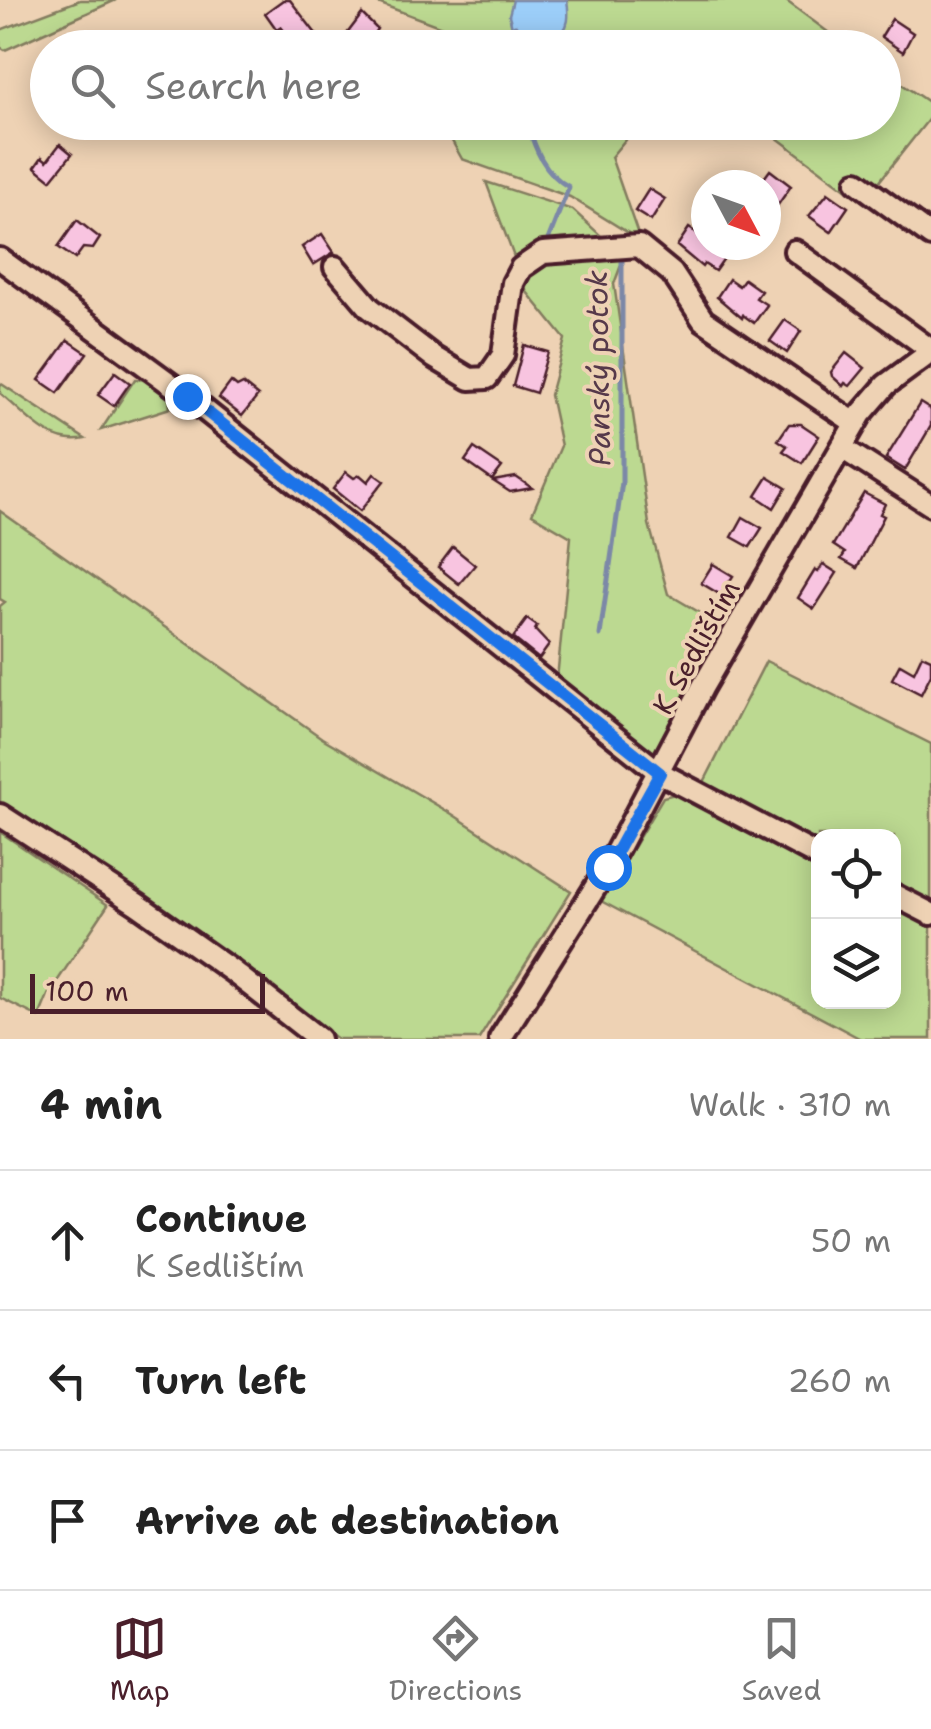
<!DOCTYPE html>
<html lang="en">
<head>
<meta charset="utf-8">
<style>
  :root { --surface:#fff; --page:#f2f2f2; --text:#222; --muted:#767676; --line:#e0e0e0; --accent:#4a1f2b }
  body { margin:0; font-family:"Shantell Sans",sans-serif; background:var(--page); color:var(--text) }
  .controls { position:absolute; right:30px; bottom:30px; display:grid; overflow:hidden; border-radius:20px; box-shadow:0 5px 25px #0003 }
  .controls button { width:90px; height:90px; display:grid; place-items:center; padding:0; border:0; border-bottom:2px solid var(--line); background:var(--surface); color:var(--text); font:50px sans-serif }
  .compass { position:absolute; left:691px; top:170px; width:90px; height:90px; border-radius:50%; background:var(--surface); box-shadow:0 5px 25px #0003; rotate:131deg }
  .scale { position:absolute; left:30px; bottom:25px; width:235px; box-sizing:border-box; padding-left:10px; border:5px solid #4a1f2b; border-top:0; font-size:28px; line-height:35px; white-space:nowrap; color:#4a1f2b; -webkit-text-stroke:8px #eed2b4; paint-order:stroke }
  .stop { position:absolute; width:30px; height:30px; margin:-22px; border:8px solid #1a73e8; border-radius:50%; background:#fff }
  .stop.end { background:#1a73e8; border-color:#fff; box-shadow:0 2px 10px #0008 }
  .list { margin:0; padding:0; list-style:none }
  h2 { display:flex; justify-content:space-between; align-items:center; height:130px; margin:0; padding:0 40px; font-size:42px }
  h2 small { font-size:32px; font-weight:400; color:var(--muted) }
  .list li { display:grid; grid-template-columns:65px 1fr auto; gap:30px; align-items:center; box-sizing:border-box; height:140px; padding:0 40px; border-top:2px solid var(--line) }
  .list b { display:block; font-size:38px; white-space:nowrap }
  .list p { margin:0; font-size:32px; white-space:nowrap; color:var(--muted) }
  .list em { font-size:32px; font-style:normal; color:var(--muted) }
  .icon { flex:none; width:55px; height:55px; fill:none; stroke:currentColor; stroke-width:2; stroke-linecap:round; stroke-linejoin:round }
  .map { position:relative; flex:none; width:931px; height:1039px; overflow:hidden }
  .search { position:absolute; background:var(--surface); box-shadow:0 5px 25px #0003; left:30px; right:30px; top:30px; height:110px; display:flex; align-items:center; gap:25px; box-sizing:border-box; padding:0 35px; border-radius:55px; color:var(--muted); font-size:38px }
  .sheet { height:550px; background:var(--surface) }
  nav { display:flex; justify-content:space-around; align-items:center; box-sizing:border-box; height:140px; border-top:2px solid var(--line); background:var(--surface); font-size:28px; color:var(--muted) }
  nav a { display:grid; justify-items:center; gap:5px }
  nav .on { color:var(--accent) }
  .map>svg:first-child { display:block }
</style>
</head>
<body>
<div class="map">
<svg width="931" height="1039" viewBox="0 0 931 1039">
  <rect width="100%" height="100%" fill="#eed2b4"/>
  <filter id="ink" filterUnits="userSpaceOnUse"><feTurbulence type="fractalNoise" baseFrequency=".01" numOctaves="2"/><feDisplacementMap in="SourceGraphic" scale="20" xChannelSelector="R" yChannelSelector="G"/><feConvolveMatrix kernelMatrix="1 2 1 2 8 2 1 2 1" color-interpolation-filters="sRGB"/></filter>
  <g filter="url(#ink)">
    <!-- green -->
    <g fill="#bcd991" stroke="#837c5e" stroke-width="2.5">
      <path d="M 80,0 L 116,0 L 5,50 L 0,47 L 0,30 Z"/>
      <path d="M 370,0 L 785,0 L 848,47 L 457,47 L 458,33 Z"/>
      <path d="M 884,72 L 931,104 L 931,116 L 863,202 L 757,123 L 884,122 Z"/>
      <path d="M 448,123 L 639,123 L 611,157 L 640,240 L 570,197 L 462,159 L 447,132 Z"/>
      <path d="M 486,182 L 573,210 L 624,257 L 614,284 L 649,524 L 668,594 L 726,628 L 714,640 L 651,758 L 557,679 L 571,537 L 532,514 L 561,446 L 550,395 L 565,339 L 527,292 Z"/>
      <path d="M 135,379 L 155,380 L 168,391 L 170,408 L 101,430 Z"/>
      <path d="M 0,383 L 85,439 C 49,447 27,415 0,393 Z"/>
      <path d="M 0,511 L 322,738 L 452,814 L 571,891 L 479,1039 L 337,1039 L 213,948 L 0,805 L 0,606 L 5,602 L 0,599 Z"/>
      <path d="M 766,661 L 931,744 L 931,908 L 894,889 L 894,836 L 818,836 L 818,850 L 700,790 Z"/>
      <path d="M 679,793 L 818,866 L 818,1002 L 894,1002 L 894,904 L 931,923 L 931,1039 L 861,1039 L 601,901 L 663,797 Z"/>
      <path d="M 0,832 L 108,905 L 48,995 L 39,1017 L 0,998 Z"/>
    </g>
    <!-- water -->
    <path fill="#9ccef9" stroke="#7b88a7" stroke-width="2.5" d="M 513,0 L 567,0 C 569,13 571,31 555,36 L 513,31 L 509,15 Z"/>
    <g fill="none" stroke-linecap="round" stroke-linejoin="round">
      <!-- stream -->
      <g stroke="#7b88a7" stroke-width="5">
        <path d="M 512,48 L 515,26"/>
        <path d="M 527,122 C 535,149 544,173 569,187 L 546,245"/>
        <path d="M 600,635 L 622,482 L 622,259 L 616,252"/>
      </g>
    </g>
    <!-- building -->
    <g fill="#f8c4e0" stroke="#4a1f2b" stroke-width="2.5">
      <path d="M 283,0 L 290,0 L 327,48 L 298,48 L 281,27 L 277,30 L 265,13 Z"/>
      <path d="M 362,14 L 377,29 L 364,48 L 352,48 L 343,39 Z"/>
      <path d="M 892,19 L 913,33 L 903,52 L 881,37 Z"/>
      <path d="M 60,144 L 72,154 L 51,180 L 35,167 L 42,157 L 47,161 Z"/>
      <path d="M 770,170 L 791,186 L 766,222 L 766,185 L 759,185 Z"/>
      <path d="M 649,189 L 665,199 L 651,221 L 635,211 Z"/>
      <path d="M 828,193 L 848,207 L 831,232 L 809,216 Z"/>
      <path d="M 77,220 L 100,238 L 93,249 L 83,248 L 75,259 L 58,247 Z"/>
      <path d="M 689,228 L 706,239 L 706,245 L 714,245 L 727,254 L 715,271 L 704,264 L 702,267 L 677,246 Z"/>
      <path d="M 322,234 L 334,252 L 313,265 L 302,247 Z"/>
      <path d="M 729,279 L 739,286 L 744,279 L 761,291 L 756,298 L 767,305 L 754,323 L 743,315 L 742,318 L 717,297 Z"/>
      <path d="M 785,320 L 801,331 L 787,353 L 770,341 Z"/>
      <path d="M 68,340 L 87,353 L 58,393 L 39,380 Z"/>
      <path d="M 524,345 L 548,352 L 536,393 L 513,386 Z"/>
      <path d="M 846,353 L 865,368 L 850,386 L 845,383 L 843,386 L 832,376 L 831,372 Z"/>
      <path d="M 115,372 L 130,383 L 114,406 L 98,395 Z"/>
      <path d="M 231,382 L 237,387 L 243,384 L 258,396 L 242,416 L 219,398 Z"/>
      <path d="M 920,403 L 931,410 L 931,426 L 905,470 L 886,458 Z"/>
      <path d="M 789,424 L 801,424 L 819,436 L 802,463 L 783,451 L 787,446 L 778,440 Z"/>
      <path d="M 474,448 L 502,467 L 492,480 L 465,461 Z"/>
      <path d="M 346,472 L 354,478 L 360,475 L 368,482 L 374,474 L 384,481 L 360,511 L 333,489 Z"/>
      <path d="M 516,477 L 532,488 L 510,492 L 493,481 Z"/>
      <path d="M 768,477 L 786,488 L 774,508 L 756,496 Z"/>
      <path d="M 864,493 L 885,504 L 880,514 L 884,516 L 857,568 L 841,559 L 845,553 L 833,545 Z"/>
      <path d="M 743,517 L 762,528 L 750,547 L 732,537 Z"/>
      <path d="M 453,547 L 475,565 L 459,584 L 438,567 Z"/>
      <path d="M 713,564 L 733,576 L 721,595 L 701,583 Z"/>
      <path d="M 823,564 L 837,573 L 814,609 L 798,598 L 815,570 L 818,572 Z"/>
      <path d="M 527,619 L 537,626 L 535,630 L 549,645 L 539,659 L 513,638 Z"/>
      <path d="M 922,655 L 931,659 L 931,674 L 921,694 L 892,679 L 900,664 L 914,672 Z"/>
    </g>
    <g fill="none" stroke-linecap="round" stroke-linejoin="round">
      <defs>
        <g id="minor">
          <path d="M 857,182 L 931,236"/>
          <path d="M 795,251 L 931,350"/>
          <path d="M 0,259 L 187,396 L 660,773 L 818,856"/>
          <path d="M 335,267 L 370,308 L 435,358 L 470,379 L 487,378 L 503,355 L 513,283 L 521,268 L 543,253 L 639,246 L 672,273 L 703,320 L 855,423"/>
          <path d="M 842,448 L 931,505"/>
          <path d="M 0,815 L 137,904 L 232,971 L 319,1039"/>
          <path d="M 894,895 L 931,914"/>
          <path d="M 500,1039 L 608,867 L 702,688 L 861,414 L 886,385 L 931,352"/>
        </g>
      </defs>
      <!-- minor casing -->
      <use href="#minor" stroke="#4a1f2b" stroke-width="28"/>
      <!-- minor -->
      <use href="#minor" stroke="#eed2b4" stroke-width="20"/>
    </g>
  </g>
  <g fill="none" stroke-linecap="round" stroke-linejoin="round" filter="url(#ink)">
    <!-- route -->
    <path stroke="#1a73e8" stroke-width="12" d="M 187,396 L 660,773 L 608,867"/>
  </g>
  <g text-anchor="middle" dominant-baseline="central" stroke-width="8" stroke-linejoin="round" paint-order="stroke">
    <!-- street labels -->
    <g font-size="28" fill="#4a1f2b" stroke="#eed2b4">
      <text transform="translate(696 647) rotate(-61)">K Sedlištím</text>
    </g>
    <!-- water labels -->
    <g font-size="30" font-style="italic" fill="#56394a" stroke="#eed2b4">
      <text transform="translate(598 368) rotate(-91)">Panský potok</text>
    </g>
  </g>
</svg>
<div class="controls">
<button><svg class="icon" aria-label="locate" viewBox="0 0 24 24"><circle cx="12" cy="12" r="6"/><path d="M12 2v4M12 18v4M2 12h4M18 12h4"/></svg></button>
<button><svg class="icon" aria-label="layers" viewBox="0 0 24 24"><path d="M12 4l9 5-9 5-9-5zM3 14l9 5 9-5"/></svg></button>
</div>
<svg class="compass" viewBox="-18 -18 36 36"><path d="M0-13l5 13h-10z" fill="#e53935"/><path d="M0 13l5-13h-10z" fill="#767676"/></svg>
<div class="scale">100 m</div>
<div class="stop" style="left:608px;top:867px"></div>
<div class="stop end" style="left:187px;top:396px"></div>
<div class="search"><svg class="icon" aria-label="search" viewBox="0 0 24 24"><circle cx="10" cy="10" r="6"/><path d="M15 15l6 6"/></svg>Search here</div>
</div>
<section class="sheet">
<h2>4 min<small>Walk · 310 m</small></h2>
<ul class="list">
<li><svg class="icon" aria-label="ahead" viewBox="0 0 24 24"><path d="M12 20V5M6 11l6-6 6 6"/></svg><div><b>Continue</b><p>K Sedlištím</p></div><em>50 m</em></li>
<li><svg class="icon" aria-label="left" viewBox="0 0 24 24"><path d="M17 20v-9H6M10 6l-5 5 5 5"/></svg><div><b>Turn left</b></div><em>260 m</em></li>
<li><svg class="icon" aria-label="arrive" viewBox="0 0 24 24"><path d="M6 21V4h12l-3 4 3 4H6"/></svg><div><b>Arrive at destination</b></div></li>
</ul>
</section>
<nav>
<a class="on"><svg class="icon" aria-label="map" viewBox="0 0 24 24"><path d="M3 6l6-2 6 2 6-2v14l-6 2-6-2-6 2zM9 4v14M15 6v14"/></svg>Map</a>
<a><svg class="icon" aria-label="directions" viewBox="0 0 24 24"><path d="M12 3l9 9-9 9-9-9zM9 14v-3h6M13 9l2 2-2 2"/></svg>Directions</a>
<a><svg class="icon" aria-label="saved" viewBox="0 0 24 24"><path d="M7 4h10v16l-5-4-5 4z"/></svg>Saved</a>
</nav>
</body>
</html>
